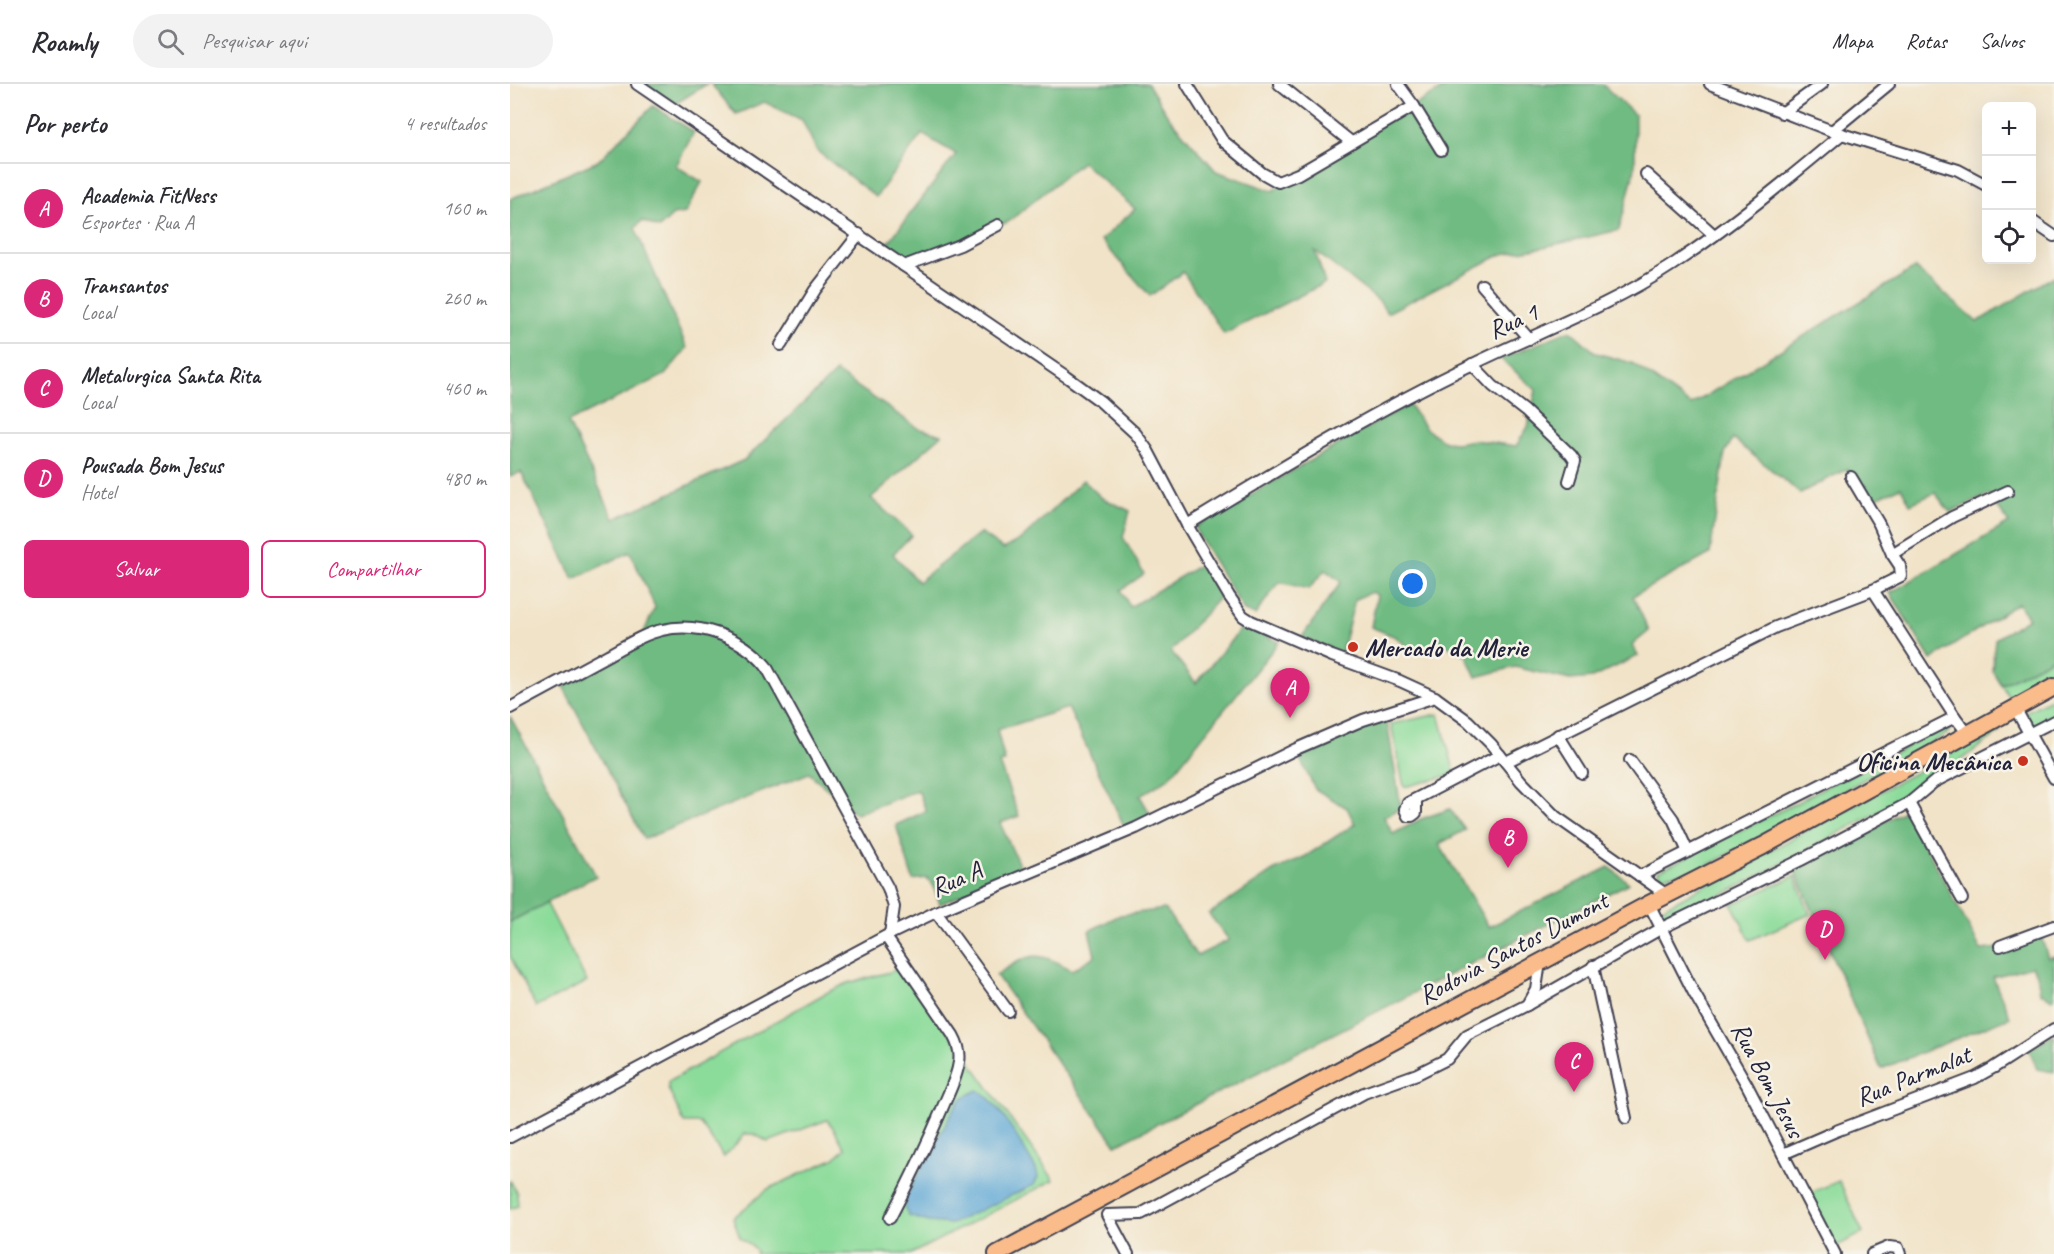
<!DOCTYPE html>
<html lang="pt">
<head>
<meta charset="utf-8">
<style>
  :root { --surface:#fff; --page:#f2f2f3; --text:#2b2b33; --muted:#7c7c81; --line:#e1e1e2; --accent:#db2777 }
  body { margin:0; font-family:Caveat,sans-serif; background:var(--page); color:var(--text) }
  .controls { position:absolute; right:18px; top:18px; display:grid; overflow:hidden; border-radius:9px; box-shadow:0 6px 24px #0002 }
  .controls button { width:54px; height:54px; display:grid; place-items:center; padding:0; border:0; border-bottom:2px solid var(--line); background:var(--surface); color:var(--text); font:30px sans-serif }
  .you { position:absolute; left:903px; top:500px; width:21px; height:21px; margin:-15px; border:4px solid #fff; border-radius:50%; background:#1a73e8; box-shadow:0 0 0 9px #1a73e833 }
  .badge { display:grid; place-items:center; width:39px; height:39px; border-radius:50%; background:var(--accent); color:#fff; font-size:20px; font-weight:700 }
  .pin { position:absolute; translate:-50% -50px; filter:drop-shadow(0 2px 3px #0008) }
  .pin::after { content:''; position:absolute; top:32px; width:21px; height:18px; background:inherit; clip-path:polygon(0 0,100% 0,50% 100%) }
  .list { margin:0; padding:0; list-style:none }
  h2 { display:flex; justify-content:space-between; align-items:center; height:78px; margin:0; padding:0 24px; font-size:26px }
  h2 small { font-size:20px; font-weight:400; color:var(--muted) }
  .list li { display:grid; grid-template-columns:39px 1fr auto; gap:18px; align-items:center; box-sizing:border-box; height:90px; padding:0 24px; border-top:2px solid var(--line) }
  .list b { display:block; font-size:22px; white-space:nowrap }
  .list p { margin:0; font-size:20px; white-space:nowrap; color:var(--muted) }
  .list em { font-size:20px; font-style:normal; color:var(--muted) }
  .actions { display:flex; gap:12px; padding:18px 24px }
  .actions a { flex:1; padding:14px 0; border:2px solid var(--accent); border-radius:9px; text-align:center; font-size:21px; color:var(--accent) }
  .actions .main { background:var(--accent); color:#fff }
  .icon { flex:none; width:33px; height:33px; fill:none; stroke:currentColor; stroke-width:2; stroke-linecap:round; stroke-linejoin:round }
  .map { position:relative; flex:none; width:1544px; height:1170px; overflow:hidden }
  header { display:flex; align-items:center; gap:36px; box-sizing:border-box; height:84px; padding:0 30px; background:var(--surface); border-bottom:2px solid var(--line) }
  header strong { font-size:28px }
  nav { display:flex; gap:33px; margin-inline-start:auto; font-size:21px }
  .search { width:420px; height:54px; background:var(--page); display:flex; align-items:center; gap:15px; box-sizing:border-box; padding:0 21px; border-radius:33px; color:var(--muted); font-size:22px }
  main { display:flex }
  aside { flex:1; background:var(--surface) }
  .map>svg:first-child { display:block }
</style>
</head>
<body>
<header>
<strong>Roamly</strong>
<div class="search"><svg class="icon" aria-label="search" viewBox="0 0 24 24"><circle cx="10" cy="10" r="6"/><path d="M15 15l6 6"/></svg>Pesquisar aqui</div>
<nav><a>Mapa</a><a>Rotas</a><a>Salvos</a></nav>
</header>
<main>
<aside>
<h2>Por perto<small>4 resultados</small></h2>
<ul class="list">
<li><span class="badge">A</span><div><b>Academia FitNess</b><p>Esportes · Rua A</p></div><em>160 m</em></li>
<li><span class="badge">B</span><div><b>Transantos</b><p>Local</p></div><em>260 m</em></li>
<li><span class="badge">C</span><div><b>Metalurgica Santa Rita</b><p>Local</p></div><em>460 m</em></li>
<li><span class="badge">D</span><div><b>Pousada Bom Jesus</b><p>Hotel</p></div><em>480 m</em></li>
</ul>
<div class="actions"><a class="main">Salvar</a><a>Compartilhar</a></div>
</aside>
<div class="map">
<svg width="1544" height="1170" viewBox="0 0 1544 1170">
  <rect width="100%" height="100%" fill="#f7f3e8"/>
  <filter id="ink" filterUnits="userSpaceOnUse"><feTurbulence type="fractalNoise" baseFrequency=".0167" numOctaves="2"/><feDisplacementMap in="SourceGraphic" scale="12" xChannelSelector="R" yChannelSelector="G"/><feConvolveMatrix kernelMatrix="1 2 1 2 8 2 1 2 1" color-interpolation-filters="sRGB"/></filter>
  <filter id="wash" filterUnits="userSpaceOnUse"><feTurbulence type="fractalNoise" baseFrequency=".008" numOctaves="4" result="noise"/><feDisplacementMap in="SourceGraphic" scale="24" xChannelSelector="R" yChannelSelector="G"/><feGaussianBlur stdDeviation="1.35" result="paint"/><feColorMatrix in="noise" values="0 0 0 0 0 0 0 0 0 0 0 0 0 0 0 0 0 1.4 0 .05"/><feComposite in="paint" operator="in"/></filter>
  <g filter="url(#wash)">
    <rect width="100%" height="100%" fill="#f1e3c8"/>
    <!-- green -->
    <g fill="#8bdb9a" stroke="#567e6a" stroke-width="1.5">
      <path d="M 1544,573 L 1544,595 L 1501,616 L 1491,601 Z"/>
      <path d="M 1544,613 L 1544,633 L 1525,641 L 1516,641 L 1510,631 Z"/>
      <path d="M 929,630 L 945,690 L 894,703 L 881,640 Z"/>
      <path d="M 1440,639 L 1442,642 L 1437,650 L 1191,785 L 1154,792 L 1150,791 L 1148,787 L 1290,717 C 1315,701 1336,693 1361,681 C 1388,669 1414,653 1440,639 Z"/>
      <path d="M 1483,647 L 1490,648 L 1438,685 L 1402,706 L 1380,722 L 1218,808 L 1172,829 L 1148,832 L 1147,827 Z"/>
      <path d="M 1285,792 L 1300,830 L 1240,856 L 1222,820 Z"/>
      <path d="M 36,818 L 77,898 L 26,923 L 0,872 L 0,838 Z"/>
      <path d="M 388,884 L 397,892 L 418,918 L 544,1096 L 401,1170 L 245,1170 L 246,1167 L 239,1160 L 230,1154 L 223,1134 L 258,1105 L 323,1075 L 335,1065 L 324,1045 L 317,1036 L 258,1058 L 244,1050 L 235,1050 L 214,1073 L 190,1039 L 174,1039 L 158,1004 L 158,998 L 314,910 L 338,899 L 380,888 Z"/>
      <path d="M 0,1096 L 7,1109 L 8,1122 L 0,1125 Z"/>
      <path d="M 1329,1097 L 1353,1149 L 1323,1164 L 1298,1110 Z"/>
    </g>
    <!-- forest -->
    <g fill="#70bb82" stroke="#496e5e" stroke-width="1.5">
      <path d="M 134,0 L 197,0 L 165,20 Z"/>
      <path d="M 201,0 L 638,0 L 658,32 L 706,87 L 763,107 L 778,95 L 934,4 L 932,0 L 1092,0 L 1125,31 L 1125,84 L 1109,146 L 1034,163 L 992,170 L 877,229 L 870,218 L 805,167 L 815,199 L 714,250 L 673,188 L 640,212 L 591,156 L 625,125 L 572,78 L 498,138 L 396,178 L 374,164 L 446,70 L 412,50 L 366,113 L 307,67 L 292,36 L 254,18 L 226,30 Z"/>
      <path d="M 143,22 L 184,48 L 166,82 L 192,98 L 175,129 L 163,131 L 149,144 L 132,137 L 125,144 L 177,264 L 155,291 L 58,338 L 104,435 L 234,376 L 326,288 L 408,344 L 432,351 L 361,414 L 402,451 L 383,470 L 408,498 L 470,449 L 493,465 L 513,454 L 573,396 L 592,414 L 620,427 L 613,453 L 634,490 L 611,506 L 620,523 L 693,479 L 710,513 L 661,567 L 686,599 L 733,542 L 769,558 L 659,694 L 630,712 L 641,731 L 615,744 L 558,624 L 487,646 L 495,678 L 489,679 L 509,732 L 490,739 L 511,785 L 430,820 L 423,801 L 417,794 L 403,796 L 386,741 L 416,727 L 408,706 L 346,730 L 299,689 L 134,755 L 53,602 L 127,564 L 145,523 L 120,468 L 64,495 L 11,388 L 0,393 L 0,115 L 88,77 Z"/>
      <path d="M 1405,184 L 1467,238 L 1544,192 L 1544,573 L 1491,601 L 1482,586 L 1485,555 L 1519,534 L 1508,519 L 1421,576 L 1380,509 L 1499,439 L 1479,411 L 1440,428 L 1425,409 L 1400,420 L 1391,403 L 1362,416 L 1337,385 L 1290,409 L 1223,355 L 1215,369 L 1200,470 L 1123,512 L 1139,547 L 1122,561 L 1128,572 L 1082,594 L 1060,596 L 1005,583 L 966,593 L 956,571 L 938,562 L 924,562 L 914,567 L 902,567 L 886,553 L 861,543 L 867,511 L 862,508 L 845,515 L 831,570 L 792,553 L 831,498 L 815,486 L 799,505 L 769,498 L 745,531 L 734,527 L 686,447 L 686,442 L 899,320 L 915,344 L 935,358 L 946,359 L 964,356 L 1006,362 L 1018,343 L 1026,306 L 991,275 L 1060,246 L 1086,269 L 1122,279 L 1181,321 Z"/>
      <path d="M 0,632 L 86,792 L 0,838 Z"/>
      <path d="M 877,638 L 891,724 L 874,733 L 883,750 L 911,735 L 940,725 L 955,746 L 929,760 L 979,843 L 1099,783 L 1119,799 L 606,1061 L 486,891 C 521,869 524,865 562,886 L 585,872 L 579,847 L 610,831 L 655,825 L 687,872 L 719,856 L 699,830 L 763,787 L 796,772 L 845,740 L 837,724 L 805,705 L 789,673 L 844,646 Z"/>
      <path d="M 1396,726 L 1471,866 L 1491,864 L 1530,849 L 1538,874 L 1544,872 L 1544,913 L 1542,915 L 1530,908 L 1527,890 L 1522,882 L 1483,893 L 1500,933 L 1371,985 L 1284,784 Z"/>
      <path d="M 1544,950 L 1544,988 L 1527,985 L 1519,965 Z"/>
    </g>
    <!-- water -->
    <path fill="#5fa8d6" stroke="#406588" stroke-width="1.5" d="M 468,1006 C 489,1017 513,1064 526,1085 L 528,1093 L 524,1101 L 441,1140 L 419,1138 L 399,1132 L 395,1125 L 397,1111 L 444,1025 L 452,1014 Z"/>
  </g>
  <g filter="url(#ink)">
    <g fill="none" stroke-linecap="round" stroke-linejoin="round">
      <defs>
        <g id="minor">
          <path d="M 127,0 L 557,293 L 590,317 L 626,350 L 638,367 L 677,441 L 719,512 L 733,532 L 741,537 L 822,572 L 890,597 L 925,613 L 958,637 L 981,660 L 1011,697 L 1045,732 L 1157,811"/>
          <path d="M 677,0 L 712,56 L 752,89 L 768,98 L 788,90 L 904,22 L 888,0"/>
          <path d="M 769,0 L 841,58"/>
          <path d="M 1200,0 L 1322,47 L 1448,86 L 1476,101"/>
          <path d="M 904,22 L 931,66"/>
          <path d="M 1272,29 L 1312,0"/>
          <path d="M 1322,47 L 1379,0"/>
          <path d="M 1136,90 L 1204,151"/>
          <path d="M 1522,137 L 1544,152"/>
          <path d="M 394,182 L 450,161 L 488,141"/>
          <path d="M 972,201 L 1019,255"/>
          <path d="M 271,261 L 305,206 L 349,150"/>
          <path d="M 962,280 L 983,302 L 1015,327 L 1061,371 L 1065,377 L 1059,397"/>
          <path d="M 677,441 C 771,384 864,327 963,280 C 1029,248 1100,222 1162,181 C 1221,142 1277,96 1332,50"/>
          <path d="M 1382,470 L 1442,433 L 1498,407"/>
          <path d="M 1363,506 L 1445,633 L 1458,650"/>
          <path d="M 0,624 C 33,606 65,589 98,571 C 115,562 133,550 152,546 C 189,537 233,554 256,582 L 378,804 L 384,823 L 380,850"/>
          <path d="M 1505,624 L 1544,694"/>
          <path d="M 1048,651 L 1072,689"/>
          <path d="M 1120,676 L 1163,735 L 1178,768"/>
          <path d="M 996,678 L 1266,543 L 1363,506 L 1391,492 L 1390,482 L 1382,470 L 1369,440 L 1341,393"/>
          <path d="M 906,716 L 906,729 L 902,732 L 898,732 L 895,725 L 898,719 L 990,671"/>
          <path d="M 1399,719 L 1452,815"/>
          <path d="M 1130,792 L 1445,633"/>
          <path d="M 1139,820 L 1184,909 L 1237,1001 L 1325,1170"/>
          <path d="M 426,828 L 498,927"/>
          <path d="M 376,853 L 443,951 C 448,960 451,968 449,978 C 447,994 438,1010 432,1025 C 416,1063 399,1098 380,1134"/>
          <path d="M 1490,862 L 1544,842"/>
          <path d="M 1083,882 L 1116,1034"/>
          <path d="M 1017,921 L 1152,844 L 1291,776 L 1399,719 L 1424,698 L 1544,637"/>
          <path d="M 0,1053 L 380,850 L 426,828 L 626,744 L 786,665 L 853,636 L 925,613"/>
          <path d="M 1273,1070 L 1326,1047 L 1465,994 L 1483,984 L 1544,945"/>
          <path d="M 618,1170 L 597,1131 L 631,1130 L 854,1009 L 907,990 L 937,975 L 957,951 L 1017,921 L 1026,905 L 1030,878"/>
          <path d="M 1362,1170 L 1379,1163 L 1388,1164 L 1390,1170"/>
        </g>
        <path id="highway" d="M 487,1170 L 1139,820 L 1253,762 L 1544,603"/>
      </defs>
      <!-- minor casing -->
      <use href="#minor" stroke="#413f50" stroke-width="14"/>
      <!-- highway casing -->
      <use href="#highway" stroke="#413f50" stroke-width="20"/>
      <!-- minor -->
      <use href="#minor" stroke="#fff" stroke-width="10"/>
      <!-- highway -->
      <use href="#highway" stroke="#f9bc8a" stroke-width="16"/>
    </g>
  </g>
  <!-- markers -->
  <g fill="#c8321e" stroke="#f7f3e8" stroke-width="2">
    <circle cx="843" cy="563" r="6"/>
    <circle cx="1513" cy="677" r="6"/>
  </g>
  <g text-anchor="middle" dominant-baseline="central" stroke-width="5" stroke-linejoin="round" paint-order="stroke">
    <!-- street labels -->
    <g font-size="26" fill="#22223b" stroke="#f7f3e8">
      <text transform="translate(1003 237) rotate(-24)">Rua 1</text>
      <text transform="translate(446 795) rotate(-23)">Rua A</text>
      <text transform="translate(1003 864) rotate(-28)">Rodovia Santos Dumont</text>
      <text transform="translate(1403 992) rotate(-22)">Rua Parmalat</text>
      <text transform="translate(1258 996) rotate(62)">Rua Bom Jesus</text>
    </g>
    <!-- poi labels -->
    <g font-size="26" font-weight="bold" fill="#22223b" stroke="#f7f3e8" text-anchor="start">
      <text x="855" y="563">Mercado da Merie</text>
      <text x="1501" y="677" text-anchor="end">Oficina Mecânica</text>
    </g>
  </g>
</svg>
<div class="controls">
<button>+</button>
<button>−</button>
<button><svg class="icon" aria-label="locate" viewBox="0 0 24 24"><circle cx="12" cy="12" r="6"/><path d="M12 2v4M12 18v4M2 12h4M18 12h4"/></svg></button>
</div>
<div class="you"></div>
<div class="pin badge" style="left:780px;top:634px">A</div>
<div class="pin badge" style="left:998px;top:784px">B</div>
<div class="pin badge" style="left:1064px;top:1008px">C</div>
<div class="pin badge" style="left:1315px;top:876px">D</div>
</div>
</main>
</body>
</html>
